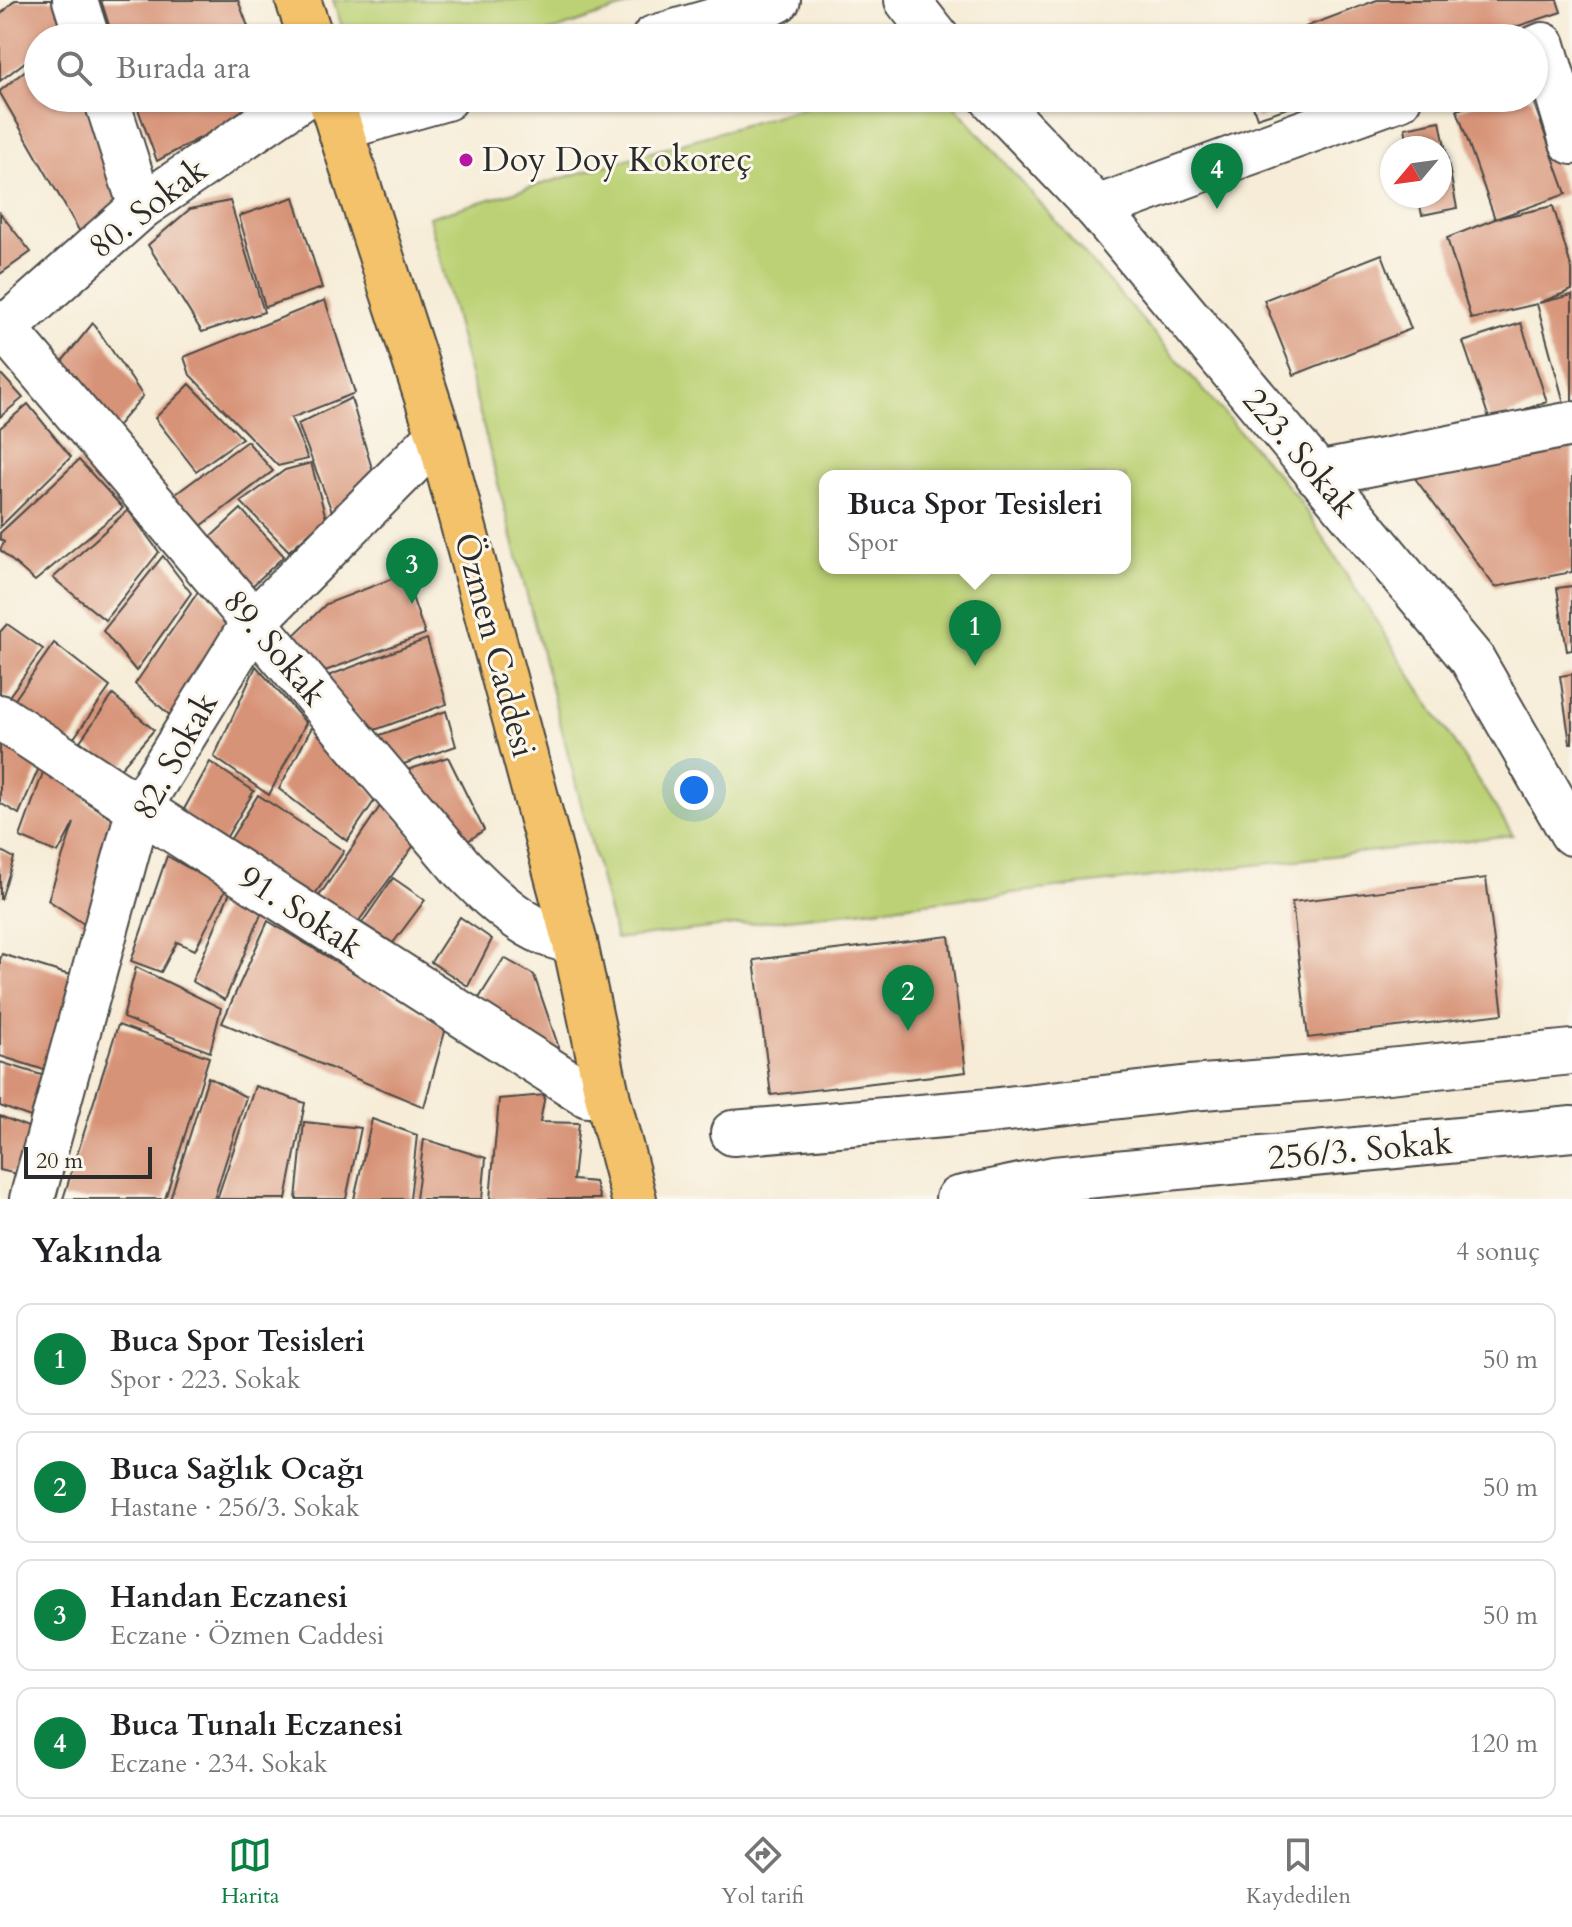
<!DOCTYPE html>
<html lang="tr">
<head>
<meta charset="utf-8">
<style>
  :root { --surface:#fff; --page:#f2f2f2; --text:#202124; --muted:#757577; --line:#e0e0e0; --accent:#0b8043 }
  body { margin:0; font-family:Cardo,serif; background:var(--page); color:var(--text) }
  .compass { position:absolute; left:1380px; top:136px; width:72px; height:72px; border-radius:50%; background:var(--surface); box-shadow:0 2px 6px #0004; rotate:241deg }
  .scale { position:absolute; left:24px; bottom:20px; width:128px; box-sizing:border-box; padding-left:8px; border:4px solid #2b2b2b; border-top:0; font-size:22px; line-height:28px; white-space:nowrap; color:#2b2b2b; -webkit-text-stroke:6px #fbf7ec; paint-order:stroke }
  .you { position:absolute; left:694px; top:790px; width:28px; height:28px; margin:-20px; border:6px solid #fff; border-radius:50%; background:#1a73e8; box-shadow:0 0 0 12px #1a73e833 }
  .badge { display:grid; place-items:center; width:52px; height:52px; border-radius:50%; background:var(--accent); color:#fff; font-size:26px; font-weight:700 }
  .pin { position:absolute; translate:-50% -66px; filter:drop-shadow(0 2px 4px #0008) }
  .pin::after { content:''; position:absolute; top:42px; width:28px; height:24px; background:inherit; clip-path:polygon(0 0,100% 0,50% 100%) }
  .popup { position:absolute; left:819px; top:470px; width:312px; height:104px; box-sizing:border-box; display:grid; place-content:center; border-radius:16px; background:var(--surface); filter:drop-shadow(0 2px 6px #0005); font-size:26px; white-space:nowrap; color:var(--muted) }
  .popup b { font-size:30px; color:var(--text) }
  .popup::after { content:''; position:absolute; left:50%; top:100%; margin-left:-16px; border:16px solid transparent; border-top-color:var(--surface) }
  .list { margin:0; padding:0; list-style:none }
  h2 { display:flex; justify-content:space-between; align-items:center; height:104px; margin:0; padding:0 32px; font-size:34px }
  h2 small { font-size:26px; font-weight:400; color:var(--muted) }
  .list li { display:grid; grid-template-columns:52px 1fr auto; gap:24px; align-items:center; box-sizing:border-box; height:112px; margin:0 16px 16px; padding:0 16px; border:2px solid var(--line); border-radius:16px }
  .list b { display:block; font-size:30px; white-space:nowrap }
  .list p { margin:0; font-size:26px; white-space:nowrap; color:var(--muted) }
  .list em { font-size:26px; font-style:normal; color:var(--muted) }
  .icon { flex:none; width:44px; height:44px; fill:none; stroke:currentColor; stroke-width:2; stroke-linecap:round; stroke-linejoin:round }
  .map { position:relative; flex:none; width:1572px; height:1199px; overflow:hidden }
  .search { position:absolute; background:var(--surface); box-shadow:0 2px 6px #0004; left:24px; right:24px; top:24px; height:88px; display:flex; align-items:center; gap:20px; box-sizing:border-box; padding:0 28px; border-radius:44px; color:var(--muted); font-size:30px }
  .sheet { height:616px; background:var(--surface) }
  nav { display:flex; justify-content:space-around; align-items:center; box-sizing:border-box; height:112px; border-top:2px solid var(--line); background:var(--surface); font-size:22px; color:var(--muted) }
  nav a { display:grid; justify-items:center; gap:4px }
  nav .on { color:var(--accent) }
  .map>svg:first-child { display:block }
</style>
</head>
<body>
<div class="map">
<svg width="1572" height="1199" viewBox="0 0 1572 1199">
  <rect width="100%" height="100%" fill="#fbf7ec"/>
  <filter id="ink" filterUnits="userSpaceOnUse"><feTurbulence type="fractalNoise" baseFrequency=".0125" numOctaves="2"/><feDisplacementMap in="SourceGraphic" scale="16" xChannelSelector="R" yChannelSelector="G"/><feConvolveMatrix kernelMatrix="1 2 1 2 8 2 1 2 1" color-interpolation-filters="sRGB"/></filter>
  <filter id="wash" filterUnits="userSpaceOnUse"><feTurbulence type="fractalNoise" baseFrequency=".006" numOctaves="4" result="noise"/><feDisplacementMap in="SourceGraphic" scale="32" xChannelSelector="R" yChannelSelector="G"/><feGaussianBlur stdDeviation="1.8" result="paint"/><feColorMatrix in="noise" values="0 0 0 0 0 0 0 0 0 0 0 0 0 0 0 0 0 1.4 0 .05"/><feComposite in="paint" operator="in"/></filter>
  <g filter="url(#wash)">
    <rect width="100%" height="100%" fill="#f6ecd7"/>
    <!-- green -->
    <g fill="#bcd175" stroke="#747e50" stroke-width="2" fill-rule="evenodd">
      <path d="M 333,0 L 645,0 L 531,38 L 346,38 Z"/>
      <path d="M 836,98 L 948,98 L 1297,497 L 1513,835 L 616,939 L 429,217 ZM 1125,476 L 1125,568 L 825,568 L 825,476 Z"/>
    </g>
    <g id="blocks">
      <!-- building -->
      <g fill="#d79377">
        <path d="M 15,0 L 58,0 L 70,27 L 56,38 L 38,38 L 38,52 L 0,81 L 0,15 Z"/>
        <path d="M 101,0 L 238,0 L 250,32 L 236,38 L 113,38 Z"/>
        <path d="M 1377,0 L 1557,0 L 1561,12 L 1481,38 L 1309,38 L 1305,27 Z"/>
        <path d="M 38,60 L 38,98 L 83,98 L 120,201 L 80,232 L 0,93 L 0,91 Z"/>
        <path d="M 134,98 L 274,98 L 157,161 Z"/>
        <path d="M 1250,98 L 1315,98 L 1315,99 L 1257,118 Z"/>
        <path d="M 1492,98 L 1532,98 L 1566,194 L 1495,219 L 1457,110 Z"/>
        <path d="M 1440,121 L 1457,208 L 1422,215 L 1418,196 L 1440,196 L 1440,148 L 1409,148 L 1405,128 Z"/>
        <path d="M 294,197 L 322,288 L 265,307 L 239,216 Z"/>
        <path d="M 230,201 L 264,312 L 202,332 L 148,245 L 190,209 Z"/>
        <path d="M 1553,206 L 1572,270 L 1572,290 L 1539,303 L 1572,295 L 1572,401 L 1564,403 L 1537,304 L 1471,319 L 1447,238 L 1495,219 Z"/>
        <path d="M 0,213 L 31,252 L 0,274 Z"/>
        <path d="M 1382,254 L 1411,329 L 1294,375 L 1264,300 Z"/>
        <path d="M 325,300 L 355,393 L 291,418 L 308,459 L 278,466 L 190,375 L 184,357 Z"/>
        <path d="M 93,323 L 143,396 L 112,432 L 55,370 Z"/>
        <path d="M 1521,323 L 1547,402 L 1490,421 L 1463,342 Z"/>
        <path d="M 0,373 L 23,398 L 0,417 Z"/>
        <path d="M 190,384 L 242,438 L 196,471 L 155,418 Z"/>
        <path d="M 351,398 L 376,482 L 333,514 L 298,424 Z"/>
        <path d="M 28,404 L 71,457 L 0,527 L 0,428 Z"/>
        <path d="M 247,441 L 273,471 L 192,533 L 165,502 Z"/>
        <path d="M 1572,446 L 1572,572 L 1495,587 L 1414,477 Z"/>
        <path d="M 79,460 L 123,508 L 35,581 L 0,550 L 4,542 L 0,539 L 0,533 Z"/>
        <path d="M 311,463 L 326,518 L 289,551 L 241,502 L 285,470 Z"/>
        <path d="M 241,509 L 284,556 L 247,591 L 204,543 Z"/>
        <path d="M 128,510 L 159,552 L 105,620 L 53,578 Z"/>
        <path d="M 163,556 L 191,593 L 136,671 L 103,631 Z"/>
        <path d="M 404,574 L 425,634 L 317,674 L 291,638 L 326,604 Z"/>
        <path d="M 1572,586 L 1572,650 L 1567,651 L 1557,588 Z"/>
        <path d="M 200,589 L 240,637 L 184,728 L 135,684 Z"/>
        <path d="M 7,624 L 43,649 L 7,699 L 0,693 L 0,632 Z"/>
        <path d="M 427,639 L 447,704 L 369,732 L 325,677 Z"/>
        <path d="M 54,643 L 110,687 L 66,749 L 9,708 Z"/>
        <path d="M 256,666 L 306,723 L 269,795 L 214,757 Z"/>
        <path d="M 1572,674 L 1572,743 L 1570,743 L 1560,676 Z"/>
        <path d="M 113,695 L 154,730 L 119,770 L 80,741 Z"/>
        <path d="M 446,711 L 456,746 L 392,768 L 369,739 Z"/>
        <path d="M 312,727 L 377,797 L 347,841 L 279,789 Z"/>
        <path d="M 0,736 L 41,763 L 19,814 L 0,803 Z"/>
        <path d="M 448,757 L 484,830 L 462,845 L 401,772 Z"/>
        <path d="M 210,762 L 254,791 L 219,850 L 176,824 Z"/>
        <path d="M 45,767 L 87,796 L 85,801 L 124,826 L 93,930 L 48,900 L 74,823 L 58,853 L 20,837 Z"/>
        <path d="M 258,795 L 344,851 L 311,900 L 227,845 Z"/>
        <path d="M 383,802 L 417,841 L 350,933 L 311,908 Z"/>
        <path d="M 0,850 L 14,858 L 1,899 L 0,899 Z"/>
        <path d="M 167,856 L 226,889 L 195,950 L 177,942 L 161,972 L 131,961 Z"/>
        <path d="M 393,878 L 425,900 L 393,943 L 362,923 Z"/>
        <path d="M 1486,878 L 1503,1014 L 1308,1038 L 1292,902 Z"/>
        <path d="M 230,892 L 262,912 L 225,1000 L 192,981 Z"/>
        <path d="M 460,917 L 492,939 L 468,986 L 431,962 Z"/>
        <path d="M 268,921 L 446,1028 L 424,1107 L 222,1023 Z"/>
        <path d="M 949,936 L 966,1072 L 771,1095 L 754,960 Z"/>
        <path d="M 2,954 L 82,979 L 51,1072 L 0,1056 L 0,960 Z"/>
        <path d="M 504,958 L 534,975 L 562,1057 L 473,1008 Z"/>
        <path d="M 136,967 L 221,1008 L 210,1052 L 123,1018 Z"/>
        <path d="M 118,1025 L 209,1057 L 165,1199 L 63,1199 Z"/>
        <path d="M 0,1062 L 51,1078 L 36,1119 L 0,1106 Z"/>
        <path d="M 208,1077 L 246,1097 L 214,1199 L 170,1199 Z"/>
        <path d="M 255,1086 L 305,1103 L 286,1199 L 217,1199 Z"/>
        <path d="M 545,1095 L 540,1122 L 579,1123 L 573,1180 L 595,1182 L 600,1199 L 490,1199 L 499,1099 Z"/>
        <path d="M 0,1116 L 33,1129 L 17,1174 L 0,1170 Z"/>
        <path d="M 372,1119 L 417,1135 L 410,1199 L 354,1199 Z"/>
        <path d="M 304,1122 L 361,1128 L 346,1199 L 296,1199 Z"/>
        <path d="M 424,1139 L 486,1158 L 482,1199 L 416,1199 Z"/>
      </g>
    </g>
  </g>
  <g filter="url(#ink)">
    <use href="#blocks" fill-opacity="0" stroke="#494845" stroke-width="2"/>
    <g fill="none" stroke-linecap="round" stroke-linejoin="round">
      <defs>
        <g id="minor">
          <path d="M 75,0 L 87,38"/>
          <path d="M 907,0 L 937,38"/>
          <path d="M 654,38 L 768,5 L 778,0"/>
          <path d="M 1534,49 L 1543,45 L 1572,142"/>
          <path d="M 106,98 L 141,207"/>
          <path d="M 992,98 L 1097,208 L 1472,659 L 1572,833"/>
          <path d="M 340,128 L 446,98"/>
          <path d="M 1097,208 L 1399,98"/>
          <path d="M 0,323 L 461,867 C 485,892 513,919 545,933 C 554,937 565,939 575,943"/>
          <path d="M 5,328 L 141,207 L 301,98"/>
          <path d="M 1317,474 L 1572,424"/>
          <path d="M 0,717 L 139,808 L 588,1095 L 607,1095"/>
          <path d="M 733,1133 L 990,1111 L 1190,1088 L 1330,1077 L 1572,1052"/>
          <path d="M 32,1199 L 139,808 L 253,623 L 439,435"/>
          <path d="M 958,1199 L 1054,1179 L 1572,1129"/>
        </g>
        <g id="major">
          <path d="M 298,0 L 311,38"/>
          <path d="M 330,98 L 439,435 L 575,943 L 607,1095 L 634,1199"/>
        </g>
      </defs>
      <!-- minor casing -->
      <use href="#minor" stroke="#494845" stroke-width="48"/>
      <!-- major casing -->
      <use href="#major" stroke="#494845" stroke-width="48"/>
      <!-- minor -->
      <use href="#minor" stroke="#fff" stroke-width="44"/>
      <!-- major -->
      <use href="#major" stroke="#f3c26a" stroke-width="44"/>
    </g>
  </g>
  <!-- markers -->
  <circle fill="#b5179e" stroke="#fbf7ec" stroke-width="3" cx="466" cy="160" r="8"/>
  <g text-anchor="middle" dominant-baseline="central" stroke-width="6" stroke-linejoin="round" paint-order="stroke">
    <!-- poi labels -->
    <g font-size="34" fill="#2b2b2b" stroke="#fbf7ec" text-anchor="start">
      <text x="482" y="160">Doy Doy Kokoreç</text>
    </g>
    <!-- street labels -->
    <g font-size="34" fill="#2b2b2b" stroke="#fbf7ec">
      <text transform="translate(148 208) rotate(-38)">80. Sokak</text>
      <text transform="translate(1300 453) rotate(50)">223. Sokak</text>
      <text transform="translate(495 645) rotate(75)">Özmen Caddesi</text>
      <text transform="translate(275 648) rotate(50)">89. Sokak</text>
      <text transform="translate(175 756) rotate(-61)">82. Sokak</text>
      <text transform="translate(301 912) rotate(33)">91. Sokak</text>
      <text transform="translate(1360 1150) rotate(-5)">256/3. Sokak</text>
    </g>
  </g>
</svg>
<svg class="compass" viewBox="-18 -18 36 36"><path d="M0-13l5 13h-10z" fill="#e53935"/><path d="M0 13l5-13h-10z" fill="#757577"/></svg>
<div class="scale">20 m</div>
<div class="you"></div>
<div class="pin badge" style="left:975px;top:666px">1</div>
<div class="popup"><b>Buca Spor Tesisleri</b>Spor</div>
<div class="pin badge" style="left:908px;top:1031px">2</div>
<div class="pin badge" style="left:412px;top:604px">3</div>
<div class="pin badge" style="left:1217px;top:209px">4</div>
<div class="search"><svg class="icon" aria-label="search" viewBox="0 0 24 24"><circle cx="10" cy="10" r="6"/><path d="M15 15l6 6"/></svg>Burada ara</div>
</div>
<section class="sheet">
<h2>Yakında<small>4 sonuç</small></h2>
<ul class="list">
<li><span class="badge">1</span><div><b>Buca Spor Tesisleri</b><p>Spor · 223. Sokak</p></div><em>50 m</em></li>
<li><span class="badge">2</span><div><b>Buca Sağlık Ocağı</b><p>Hastane · 256/3. Sokak</p></div><em>50 m</em></li>
<li><span class="badge">3</span><div><b>Handan Eczanesi</b><p>Eczane · Özmen Caddesi</p></div><em>50 m</em></li>
<li><span class="badge">4</span><div><b>Buca Tunalı Eczanesi</b><p>Eczane · 234. Sokak</p></div><em>120 m</em></li>
</ul>
</section>
<nav>
<a class="on"><svg class="icon" aria-label="map" viewBox="0 0 24 24"><path d="M3 6l6-2 6 2 6-2v14l-6 2-6-2-6 2zM9 4v14M15 6v14"/></svg>Harita</a>
<a><svg class="icon" aria-label="directions" viewBox="0 0 24 24"><path d="M12 3l9 9-9 9-9-9zM9 14v-3h6M13 9l2 2-2 2"/></svg>Yol tarifi</a>
<a><svg class="icon" aria-label="saved" viewBox="0 0 24 24"><path d="M7 4h10v16l-5-4-5 4z"/></svg>Kaydedilen</a>
</nav>
</body>
</html>
